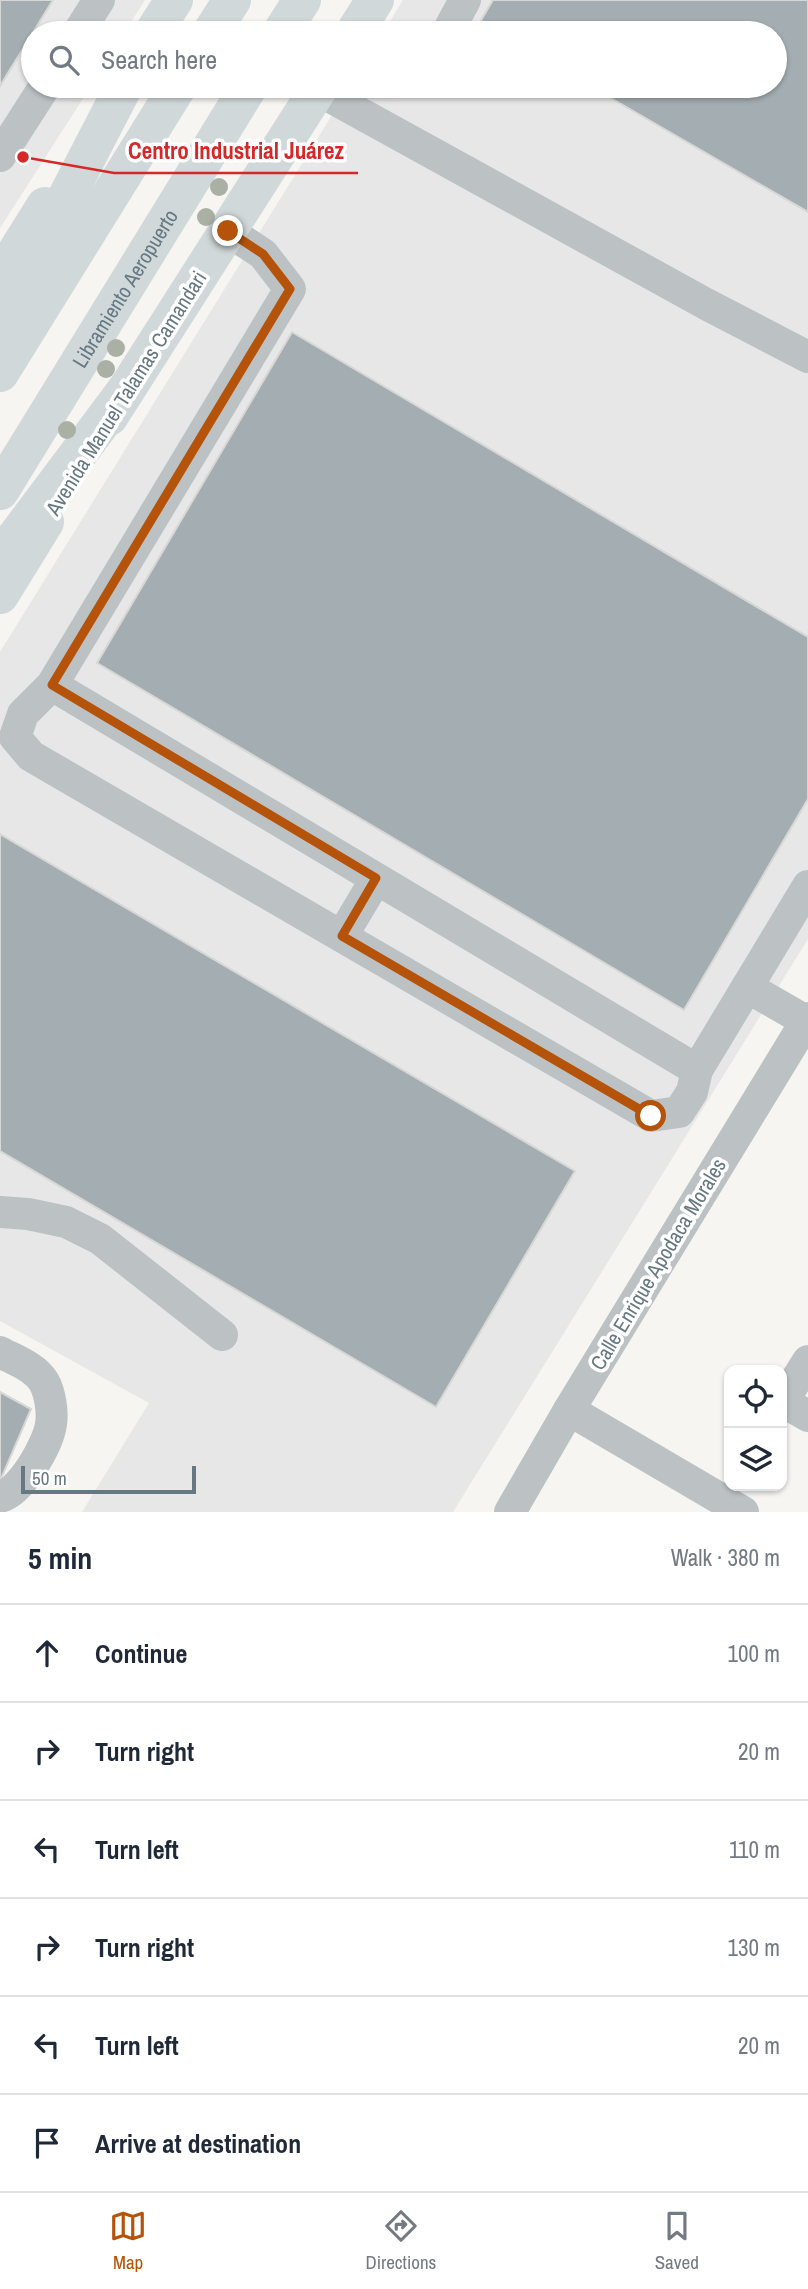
<!DOCTYPE html>
<html lang="en">
<head>
<meta charset="utf-8">
<style>
  :root { --surface:#fff; --page:#f6f6f7; --text:#1f2937; --muted:#747a83; --line:#e0e1e3; --accent:#b45309 }
  body { margin:0; font-family:"Archivo Narrow",sans-serif; background:var(--page); color:var(--text) }
  .controls { position:absolute; right:21px; bottom:21px; display:grid; overflow:hidden; border-radius:14px; box-shadow:0 2px 5px #0004 }
  .controls button { width:63px; height:63px; display:grid; place-items:center; padding:0; border:0; border-bottom:2px solid var(--line); background:var(--surface); color:var(--text); font:35px sans-serif }
  .scale { position:absolute; left:21px; bottom:18px; width:175px; box-sizing:border-box; padding-left:7px; border:4px solid #667982; border-top:0; font-size:19px; line-height:24px; white-space:nowrap; color:#667982; -webkit-text-stroke:5px #fff; paint-order:stroke }
  .stop { position:absolute; width:21px; height:21px; margin:-16px; border:5px solid #b45309; border-radius:50%; background:#fff }
  .stop.end { background:#b45309; border-color:#fff; box-shadow:0 2px 7px #0008 }
  .list { margin:0; padding:0; list-style:none }
  h2 { display:flex; justify-content:space-between; align-items:center; height:91px; margin:0; padding:0 28px; font-size:30px }
  h2 small { font-size:23px; font-weight:400; color:var(--muted) }
  .list li { display:grid; grid-template-columns:46px 1fr auto; gap:21px; align-items:center; box-sizing:border-box; height:98px; padding:0 28px; border-top:2px solid var(--line) }
  .list b { display:block; font-size:26px; white-space:nowrap }
  .list em { font-size:23px; font-style:normal; color:var(--muted) }
  .icon { flex:none; width:38px; height:38px; fill:none; stroke:currentColor; stroke-width:2; stroke-linecap:round; stroke-linejoin:round }
  .map { position:relative; flex:none; width:808px; height:1512px; overflow:hidden }
  .search { position:absolute; background:var(--surface); box-shadow:0 2px 5px #0004; left:21px; right:21px; top:21px; height:77px; display:flex; align-items:center; gap:18px; box-sizing:border-box; padding:0 24px; border-radius:38px; color:var(--muted); font-size:26px }
  .sheet { height:679px; background:var(--surface) }
  nav { display:flex; justify-content:space-around; align-items:center; box-sizing:border-box; height:98px; border-top:2px solid var(--line); background:var(--surface); font-size:19px; color:var(--muted) }
  nav a { display:grid; justify-items:center; gap:4px }
  nav .on { color:var(--accent) }
  .map>svg:first-child { display:block }
</style>
</head>
<body>
<div class="map">
<svg width="808" height="1512" viewBox="0 0 808 1512">
  <rect width="100%" height="100%" fill="#f6f5f2"/>
  <!-- built -->
  <g fill="#e6e7e6">
    <path d="M 0,0 L 145,0 L 124,33 L 33,33 L 33,86 L 91,86 L 0,228 Z"/>
    <path d="M 403,0 L 808,0 L 808,939 L 453,1512 L 82,1512 L 149,1403 L 0,1321 L 0,652 L 350,86 L 775,86 L 775,33 L 383,33 Z"/>
  </g>
  <!-- building -->
  <g fill="#a4aeb2" stroke="#d7d7d5" stroke-width="2">
    <path d="M 0,0 L 53,0 L 0,86 Z"/>
    <path d="M 493,0 L 808,0 L 808,212 L 590,86 L 775,86 L 775,33 L 499,33 L 480,22 Z"/>
    <path d="M 292,332 L 808,637 L 808,799 L 684,1010 L 97,663 Z"/>
    <path d="M 0,834 L 575,1171 L 436,1407 L 0,1151 Z"/>
    <path d="M 0,1392 L 31,1409 L 0,1481 Z"/>
  </g>
  <g fill="none" stroke-linecap="round" stroke-linejoin="round">
    <!-- minor -->
    <g stroke="#bcc2c4" stroke-width="32">
      <path d="M 78,33 L 99,0"/>
      <path d="M 447,33 L 465,0"/>
      <path d="M 318,90 L 706,304 L 808,357"/>
      <path d="M 0,156 L 45,86"/>
      <path d="M 52,685 L 697,1070 L 692,1092 L 679,1112 L 651,1116 L 31,756 L 15,737 L 23,714 L 52,685 L 290,289 L 263,254 L 228,231"/>
      <path d="M 342,936 L 376,879"/>
      <path d="M 747,987 L 806,1021"/>
      <path d="M 697,1070 L 808,886"/>
      <path d="M 0,1212 L 28,1214 L 66,1222 L 100,1239 L 222,1335"/>
      <path d="M 0,1352 C 15,1360 35,1367 44,1382 C 50,1393 53,1412 51,1424 C 48,1445 21,1492 0,1497"/>
      <path d="M 782,1401 L 808,1416"/>
      <path d="M 783,1401 L 808,1361"/>
      <path d="M 569,1410 L 743,1512"/>
      <path d="M 510,1512 L 569,1410 L 808,1018"/>
    </g>
    <!-- major -->
    <g stroke="#d1d8da" stroke-width="38">
      <path d="M 153,33 L 174,0"/>
      <path d="M 354,33 L 375,0"/>
      <path d="M 0,278 L 45,206"/>
      <path d="M 109,417 L 320,86"/>
      <path d="M 0,595 L 45,522"/>
    </g>
    <!-- highway -->
    <g stroke="#d1d8da" stroke-width="38">
      <path d="M 211,33 L 232,0"/>
      <path d="M 281,33 L 302,0"/>
      <path d="M 0,326 L 124,86"/>
      <path d="M 0,373 L 178,86"/>
      <path id="s1" d="M 0,491 L 249,86"/>
      <path d="M 0,558 L 126,390"/>
    </g>
  </g>
  <!-- trees -->
  <g fill="#aab1a4">
    <circle cx="219" cy="187" r="9"/>
    <circle cx="206" cy="217" r="9"/>
    <circle cx="116" cy="348" r="9"/>
    <circle cx="106" cy="369" r="9"/>
    <circle cx="67" cy="430" r="9"/>
  </g>
  <g fill="none" stroke-linecap="round" stroke-linejoin="round">
    <!-- route -->
    <path stroke="#b45309" stroke-width="9" d="M 228,231 L 263,254 L 290,289 L 52,685 L 376,878 L 342,936 L 651,1116"/>
  </g>
  <g text-anchor="middle" dominant-baseline="central" stroke-width="7" stroke-linejoin="round" paint-order="stroke">
    <!-- street labels -->
    <g font-size="21" fill="#667982" stroke="#fff">
      <text stroke="none"><textPath href="#s1" startOffset="238">Libramiento Aeropuerto</textPath></text>
      <text transform="translate(126 393) rotate(-58)">Avenida Manuel Talamas Camandari</text>
      <text transform="translate(658 1264) rotate(-59)">Calle Enrique Apodaca Morales</text>
    </g>
  </g>
  <!-- callouts -->
  <path fill="none" stroke="#d62828" stroke-width="2.5" d="M23 157L114 173H358"/>
  <circle fill="#d62828" stroke="#fff" stroke-width="2.5" cx="23" cy="157" r="7"/>
  <g font-size="23" text-anchor="middle" font-weight="bold" fill="#d62828" stroke="#fff" stroke-width="7" stroke-linejoin="round" paint-order="stroke">
    <text x="236" y="159">Centro Industrial Juárez</text>
  </g>
</svg>
<div class="controls">
<button><svg class="icon" aria-label="locate" viewBox="0 0 24 24"><circle cx="12" cy="12" r="6"/><path d="M12 2v4M12 18v4M2 12h4M18 12h4"/></svg></button>
<button><svg class="icon" aria-label="layers" viewBox="0 0 24 24"><path d="M12 4l9 5-9 5-9-5zM3 14l9 5 9-5"/></svg></button>
</div>
<div class="scale">50 m</div>
<div class="stop" style="left:651px;top:1116px"></div>
<div class="stop end" style="left:228px;top:231px"></div>
<div class="search"><svg class="icon" aria-label="search" viewBox="0 0 24 24"><circle cx="10" cy="10" r="6"/><path d="M15 15l6 6"/></svg>Search here</div>
</div>
<section class="sheet">
<h2>5 min<small>Walk · 380 m</small></h2>
<ul class="list">
<li><svg class="icon" aria-label="ahead" viewBox="0 0 24 24"><path d="M12 20V5M6 11l6-6 6 6"/></svg><div><b>Continue</b></div><em>100 m</em></li>
<li><svg class="icon" aria-label="right" viewBox="0 0 24 24"><path d="M7 20v-9h11M14 6l5 5-5 5"/></svg><div><b>Turn right</b></div><em>20 m</em></li>
<li><svg class="icon" aria-label="left" viewBox="0 0 24 24"><path d="M17 20v-9H6M10 6l-5 5 5 5"/></svg><div><b>Turn left</b></div><em>110 m</em></li>
<li><svg class="icon" aria-label="right" viewBox="0 0 24 24"><path d="M7 20v-9h11M14 6l5 5-5 5"/></svg><div><b>Turn right</b></div><em>130 m</em></li>
<li><svg class="icon" aria-label="left" viewBox="0 0 24 24"><path d="M17 20v-9H6M10 6l-5 5 5 5"/></svg><div><b>Turn left</b></div><em>20 m</em></li>
<li><svg class="icon" aria-label="arrive" viewBox="0 0 24 24"><path d="M6 21V4h12l-3 4 3 4H6"/></svg><div><b>Arrive at destination</b></div></li>
</ul>
</section>
<nav>
<a class="on"><svg class="icon" aria-label="map" viewBox="0 0 24 24"><path d="M3 6l6-2 6 2 6-2v14l-6 2-6-2-6 2zM9 4v14M15 6v14"/></svg>Map</a>
<a><svg class="icon" aria-label="directions" viewBox="0 0 24 24"><path d="M12 3l9 9-9 9-9-9zM9 14v-3h6M13 9l2 2-2 2"/></svg>Directions</a>
<a><svg class="icon" aria-label="saved" viewBox="0 0 24 24"><path d="M7 4h10v16l-5-4-5 4z"/></svg>Saved</a>
</nav>
</body>
</html>
